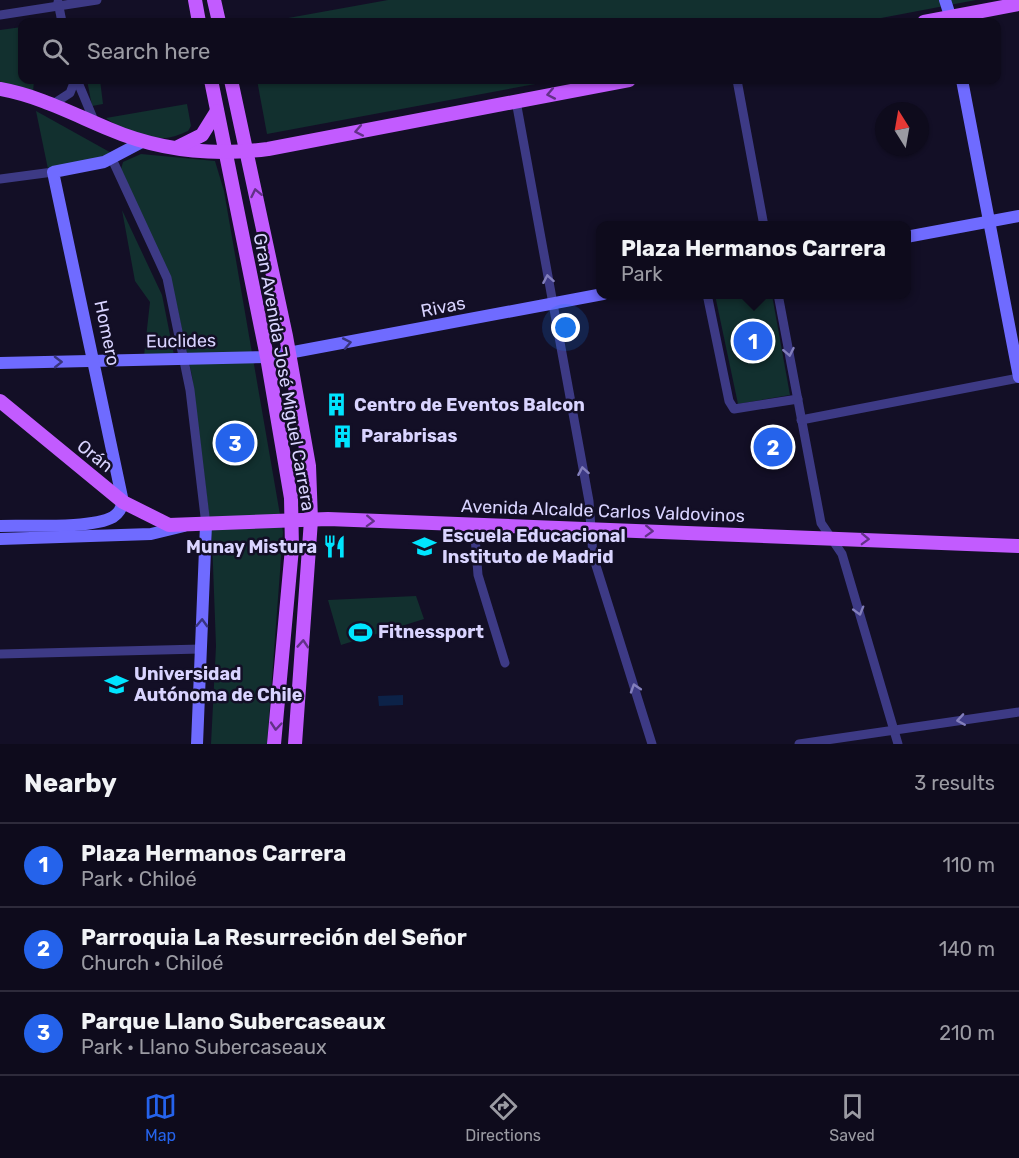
<!DOCTYPE html>
<html lang="en">
<head>
<meta charset="utf-8">
<style>
  :root { --surface:#0e0b1c; --page:#1c1929; --text:#f1f3f6; --muted:#9b9ba3; --line:#2e2b3b; --accent:#2563eb }
  body { margin:0; font-family:Rubik,sans-serif; background:var(--page); color:var(--text) }
  .compass { position:absolute; left:875px; top:102px; width:54px; height:54px; border-radius:50%; background:var(--surface); box-shadow:0 2px 4px #0004; rotate:349deg }
  .you { position:absolute; left:566px; top:328px; width:21px; height:21px; margin:-15px; border:4px solid #fff; border-radius:50%; background:#1a73e8; box-shadow:0 0 0 9px #1a73e833 }
  .badge { display:grid; place-items:center; width:39px; height:39px; border-radius:50%; background:var(--accent); color:#fff; font-size:20px; font-weight:700 }
  .pin { position:absolute; translate:-50% -50%; border:3px solid #fff; box-shadow:0 2px 6px #0006 }
  .popup { position:absolute; left:596px; top:221px; width:315px; height:78px; box-sizing:border-box; display:grid; place-content:center; border-radius:12px; background:var(--surface); filter:drop-shadow(0 2px 4px #0005); font-size:20px; white-space:nowrap; color:var(--muted) }
  .popup b { font-size:22px; color:var(--text) }
  .popup::after { content:''; position:absolute; left:50%; top:100%; margin-left:-12px; border:12px solid transparent; border-top-color:var(--surface) }
  .list { margin:0; padding:0; list-style:none }
  h2 { display:flex; justify-content:space-between; align-items:center; height:78px; margin:0; padding:0 24px; font-size:26px }
  h2 small { font-size:20px; font-weight:400; color:var(--muted) }
  .list li { display:grid; grid-template-columns:39px 1fr auto; gap:18px; align-items:center; box-sizing:border-box; height:84px; padding:0 24px; border-top:2px solid var(--line) }
  .list b { display:block; font-size:22px; white-space:nowrap }
  .list p { margin:0; font-size:20px; white-space:nowrap; color:var(--muted) }
  .list em { font-size:20px; font-style:normal; color:var(--muted) }
  .icon { flex:none; width:33px; height:33px; fill:none; stroke:currentColor; stroke-width:2; stroke-linecap:round; stroke-linejoin:round }
  .map { position:relative; flex:none; width:1019px; height:744px; overflow:hidden }
  .search { position:absolute; background:var(--surface); box-shadow:0 2px 4px #0004; left:18px; right:18px; top:18px; height:66px; display:flex; align-items:center; gap:15px; box-sizing:border-box; padding:0 21px; border-radius:12px; color:var(--muted); font-size:22px }
  .sheet { height:330px; background:var(--surface) }
  nav { display:flex; justify-content:space-around; align-items:center; box-sizing:border-box; height:84px; border-top:2px solid var(--line); background:var(--surface); font-size:16px; color:var(--muted) }
  nav a { display:grid; justify-items:center; gap:3px }
  nav .on { color:var(--accent) }
  .map>svg:first-child { display:block }
</style>
</head>
<body>
<div class="map">
<svg width="1019" height="744" viewBox="0 0 1019 744">
  <rect width="100%" height="100%" fill="#130f26"/>
  <!-- green -->
  <g fill="#12302f">
    <path d="M 388,0 L 976,0 L 860,22 L 266,22 Z"/>
    <path d="M 22,27 L 22,80 L 34,80 L 33,92 L 0,85 L 0,30 Z"/>
    <path d="M 87,80 L 100,80 L 103,104 L 92,106 Z"/>
    <path d="M 257,80 L 557,80 L 267,134 Z"/>
    <path d="M 187,104 L 191,126 L 188,131 C 179,135 169,139 160,138 C 144,137 118,128 106,118 Z"/>
    <path d="M 36,111 L 115,155 L 48,169 Z"/>
    <path d="M 141,154 L 215,161 L 224,191 L 283,532 L 267,744 L 211,744 L 216,646 L 212,539 L 192,376 L 171,279 L 121,169 L 123,162 Z"/>
    <path d="M 122,210 L 162,295 L 174,355 L 144,356 L 150,302 L 135,281 Z"/>
    <path d="M 715,295 L 772,295 L 790,395 L 738,404 Z"/>
    <path d="M 416,596 L 424,619 L 341,645 L 328,600 Z"/>
  </g>
  <!-- water -->
  <path fill="#0c2248" d="M 403,695 L 403,705 L 379,706 L 378,696 Z"/>
  <g fill="none" stroke-linecap="round" stroke-linejoin="round">
    <!-- street -->
    <g stroke="#3d3a85" stroke-width="9">
      <path d="M 58,2 L 62,22"/>
      <path d="M 0,15 L 97,0"/>
      <path d="M 77,80 L 95,123"/>
      <path d="M 737,80 L 764,226"/>
      <path d="M 516,101 L 589,501 L 593,556 L 652,744"/>
      <path d="M 53,104 L 70,93 L 75,80"/>
      <path d="M 112,159 L 167,278 L 190,390 L 206,525"/>
      <path d="M 0,179 L 53,172"/>
      <path d="M 707,294 L 729,401 L 734,409 L 798,399"/>
      <path d="M 778,294 L 821,523 L 842,554 L 898,744"/>
      <path d="M 801,420 L 1019,378"/>
      <path d="M 474,524 L 478,575 L 505,663"/>
      <path d="M 0,654 L 201,649"/>
      <path d="M 799,744 L 1019,712"/>
    </g>
    <!-- secondary -->
    <g stroke="#6f6bff" stroke-width="12">
      <path d="M 945,0 L 952,22"/>
      <path d="M 962,80 L 1019,377"/>
      <path d="M 906,237 L 1019,216"/>
      <path d="M 0,363 L 267,357 L 603,294"/>
      <path d="M 0,526 C 26,525 92,529 113,517 C 119,513 121,509 123,502 L 53,172 L 104,162 L 142,142"/>
      <path d="M 0,539 L 151,534 L 184,526"/>
      <path d="M 197,744 L 206,525"/>
    </g>
    <!-- primary -->
    <g stroke="#c25bff" stroke-width="14">
      <path d="M 195,0 L 199,22"/>
      <path d="M 214,0 L 219,22"/>
      <path d="M 924,22 L 1019,4"/>
      <path d="M 211,80 L 267,357 L 291,498 L 292,548 L 274,744"/>
      <path d="M 231,80 L 286,336 L 309,466 L 311,520 L 295,744"/>
      <path d="M 0,89 C 39,96 73,114 109,129 C 160,151 213,156 268,149 L 629,80"/>
      <path d="M 178,147 L 202,135 L 217,111"/>
      <path d="M 0,401 L 123,502 L 169,525 L 328,519 L 1019,546"/>
    </g>
  </g>
  <!-- one-way arrows -->
  <defs><path id="oneway-chevron" d="M-2-3.5L2.5 0L-2 3.5" fill="none" stroke-width="1.6" stroke-linecap="round" stroke-linejoin="round" transform="scale(1.5)"/></defs>
  <g stroke="#623188">
    <use href="#oneway-chevron" transform="translate(551 94) rotate(169)"/>
    <use href="#oneway-chevron" transform="translate(359 131) rotate(169)"/>
    <use href="#oneway-chevron" transform="translate(256 193) rotate(-102)"/>
    <use href="#oneway-chevron" transform="translate(370 521) rotate(2)"/>
    <use href="#oneway-chevron" transform="translate(649 531) rotate(2)"/>
    <use href="#oneway-chevron" transform="translate(865 539) rotate(2)"/>
    <use href="#oneway-chevron" transform="translate(303 644) rotate(-86)"/>
    <use href="#oneway-chevron" transform="translate(276 726) rotate(95)"/>
  </g>
  <g stroke="#837fbc">
    <use href="#oneway-chevron" transform="translate(548 279) rotate(-100)"/>
    <use href="#oneway-chevron" transform="translate(789 352) rotate(79)"/>
    <use href="#oneway-chevron" transform="translate(583 471) rotate(-100)"/>
    <use href="#oneway-chevron" transform="translate(859 611) rotate(74)"/>
    <use href="#oneway-chevron" transform="translate(635 688) rotate(-108)"/>
    <use href="#oneway-chevron" transform="translate(961 720) rotate(171)"/>
  </g>
  <g stroke="#38347d">
    <use href="#oneway-chevron" transform="translate(347 343) rotate(-11)"/>
    <use href="#oneway-chevron" transform="translate(58 362) rotate(-1)"/>
    <use href="#oneway-chevron" transform="translate(202 623) rotate(-88)"/>
  </g>
  <!-- icons -->
  <defs>
    <symbol id="building-bare" viewBox="-9 -9 18 18"><path d="M-4-6H4V6H1V3H-1V6H-4ZM-2.5-4.3h1.7v1.8h-1.7ZM.8-4.3h1.7v1.8H.8ZM-2.5-1h1.7V.8h-1.7ZM.8-1h1.7V.8H.8Z" fill="#00e5ff" stroke="#130f26" stroke-width="2.5" paint-order="stroke"/></symbol>
    <symbol id="school-bare" viewBox="-9 -9 18 18"><path d="M0-5L7-2L0 1L-7-2ZM-4 1L0 2.5L4 1V4Q0 6-4 4Z" fill="#00e5ff" stroke="#130f26" stroke-width="2.5" paint-order="stroke"/></symbol>
    <symbol id="restaurant-bare" viewBox="-9 -9 18 18"><path d="M-5-6h1v4h1v-4h1v4h1v-4h1v5L-1.5 .5V6h-2V.5L-5-1ZM5-6V6H3V1.5H1.5Q1.5-4 5-6Z" fill="#00e5ff" stroke="#130f26" stroke-width="2.5" paint-order="stroke"/></symbol>
    <symbol id="stadium-bare" viewBox="-9 -9 18 18"><path d="M0-5a6.5 5 0 1 0 0 10a6.5 5 0 1 0 0-10ZM-3.5-1.8h7v3.6h-7Z" fill="#00e5ff" stroke="#130f26" stroke-width="2.5" paint-order="stroke"/></symbol>
    <symbol id="university-bare" viewBox="-9 -9 18 18"><path d="M0-5L7-2L0 1L-7-2ZM-4 1L0 2.5L4 1V4Q0 6-4 4Z" fill="#00e5ff" stroke="#130f26" stroke-width="2.5" paint-order="stroke"/></symbol>
  </defs>
  <g fill-rule="evenodd">
    <use href="#building-bare" x="320" y="388" width="33" height="33"/>
    <use href="#building-bare" x="326" y="420" width="33" height="33"/>
    <use href="#school-bare" x="408" y="530" width="33" height="33"/>
    <use href="#restaurant-bare" x="318" y="530" width="33" height="33"/>
    <use href="#stadium-bare" x="344" y="616" width="33" height="33"/>
    <use href="#university-bare" x="100" y="668" width="33" height="33"/>
  </g>
  <g text-anchor="middle" dominant-baseline="central" stroke-width="5" stroke-linejoin="round" paint-order="stroke">
    <!-- street labels -->
    <g font-size="18" fill="#d9d4ff" stroke="#130f26">
      <text transform="translate(443 307) rotate(-11)">Rivas</text>
      <text transform="translate(107 333) rotate(78)">Homero</text>
      <text transform="translate(181 341) rotate(-1)">Euclides</text>
      <text transform="translate(284 372) rotate(80)">Gran Avenida José Miguel Carrera</text>
      <text transform="translate(95 456) rotate(39)">Orán</text>
      <text transform="translate(603 511) rotate(2)">Avenida Alcalde Carlos Valdovinos</text>
    </g>
    <!-- poi labels -->
    <g font-size="18" font-weight="bold" fill="#d9d4ff" stroke="#130f26" text-anchor="start">
      <text x="354" y="405">Centro de Eventos Balcon</text>
      <text x="361" y="436">Parabrisas</text>
      <text x="442" y="536">Escuela Educacional<tspan x="442" dy="21">Instituto de Madrid</tspan></text>
      <text x="317" y="547" text-anchor="end">Munay Mistura</text>
      <text x="378" y="632">Fitnessport</text>
      <text x="134" y="674">Universidad<tspan x="134" dy="21">Autónoma de Chile</tspan></text>
    </g>
  </g>
</svg>
<svg class="compass" viewBox="-18 -18 36 36"><path d="M0-13l5 13h-10z" fill="#e53935"/><path d="M0 13l5-13h-10z" fill="#9b9ba3"/></svg>
<div class="you"></div>
<div class="pin badge" style="left:753px;top:341px">1</div>
<div class="popup"><b>Plaza Hermanos Carrera</b>Park</div>
<div class="pin badge" style="left:773px;top:447px">2</div>
<div class="pin badge" style="left:235px;top:443px">3</div>
<div class="search"><svg class="icon" aria-label="search" viewBox="0 0 24 24"><circle cx="10" cy="10" r="6"/><path d="M15 15l6 6"/></svg>Search here</div>
</div>
<section class="sheet">
<h2>Nearby<small>3 results</small></h2>
<ul class="list">
<li><span class="badge">1</span><div><b>Plaza Hermanos Carrera</b><p>Park · Chiloé</p></div><em>110 m</em></li>
<li><span class="badge">2</span><div><b>Parroquia La Resurreción del Señor</b><p>Church · Chiloé</p></div><em>140 m</em></li>
<li><span class="badge">3</span><div><b>Parque Llano Subercaseaux</b><p>Park · Llano Subercaseaux</p></div><em>210 m</em></li>
</ul>
</section>
<nav>
<a class="on"><svg class="icon" aria-label="map" viewBox="0 0 24 24"><path d="M3 6l6-2 6 2 6-2v14l-6 2-6-2-6 2zM9 4v14M15 6v14"/></svg>Map</a>
<a><svg class="icon" aria-label="directions" viewBox="0 0 24 24"><path d="M12 3l9 9-9 9-9-9zM9 14v-3h6M13 9l2 2-2 2"/></svg>Directions</a>
<a><svg class="icon" aria-label="saved" viewBox="0 0 24 24"><path d="M7 4h10v16l-5-4-5 4z"/></svg>Saved</a>
</nav>
</body>
</html>
